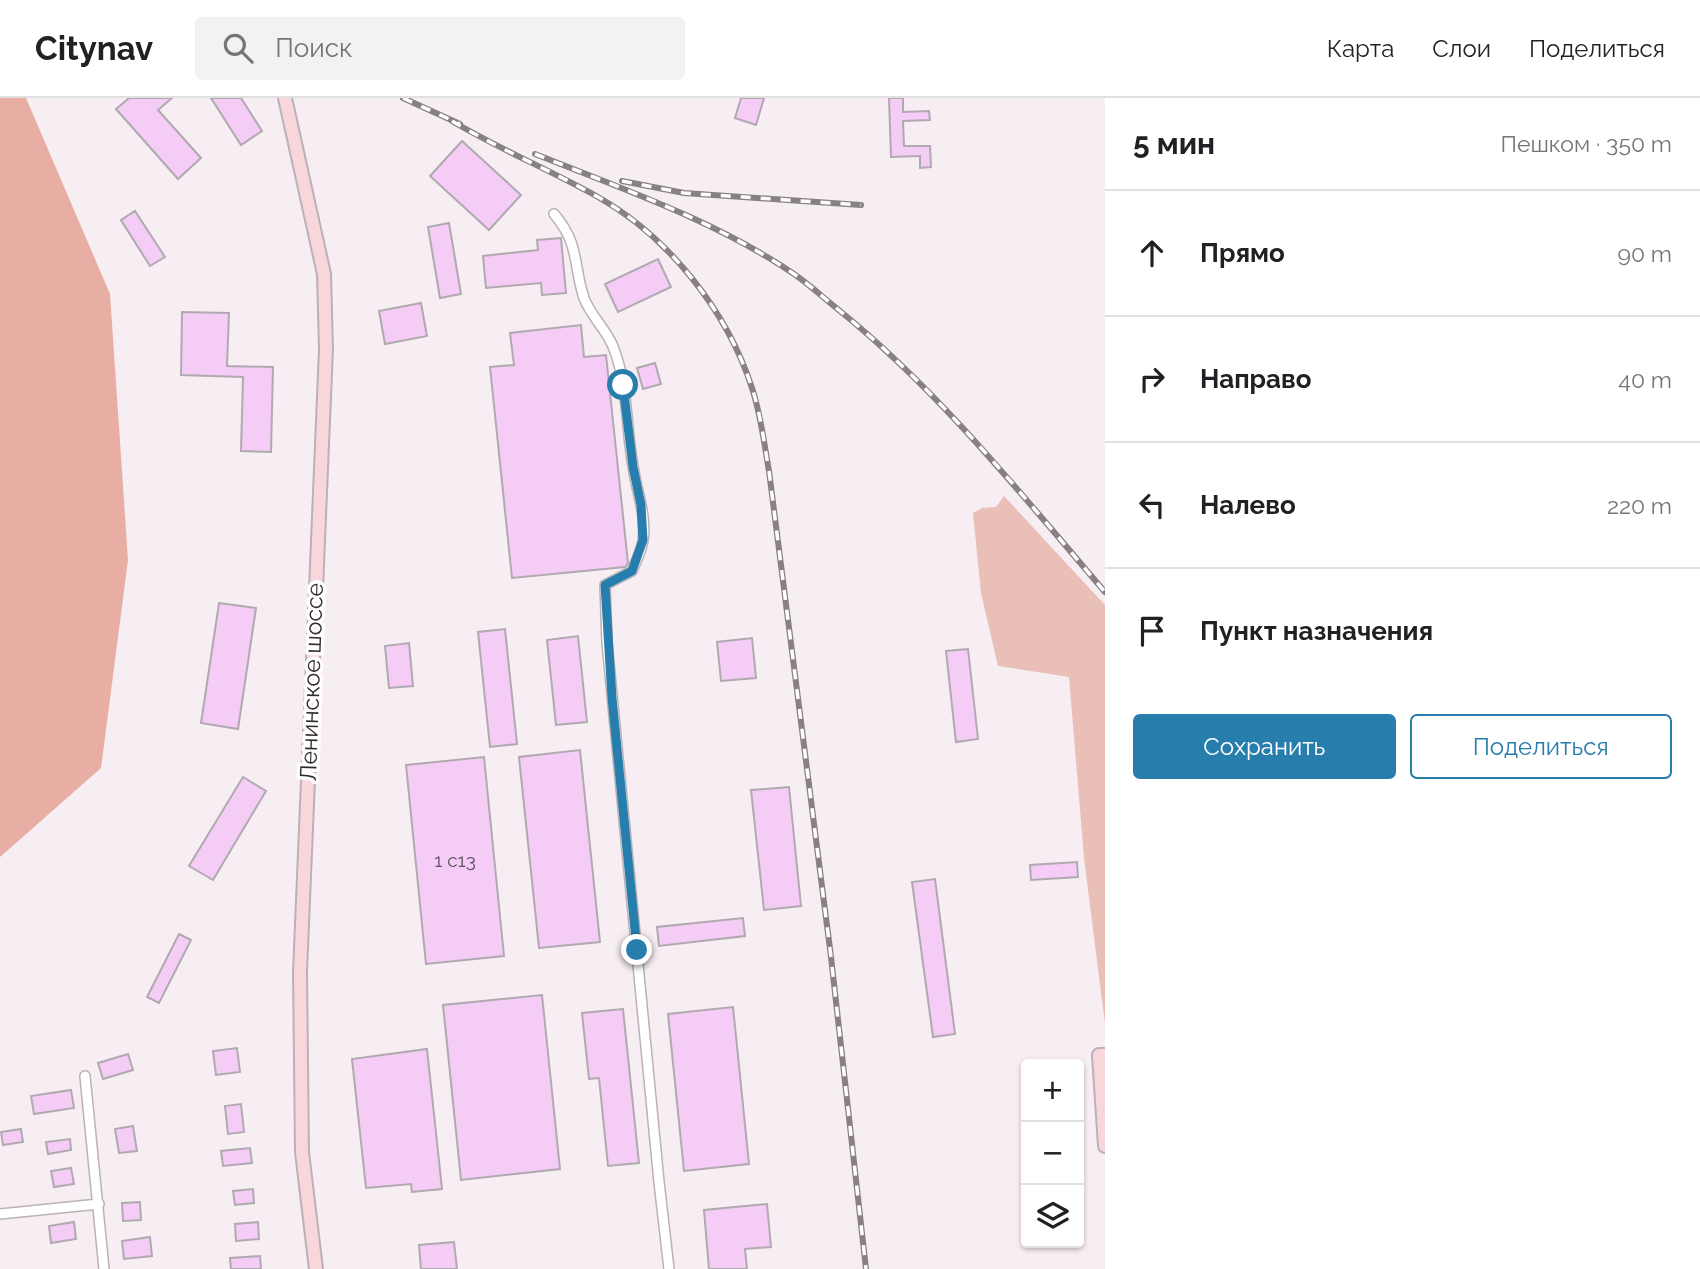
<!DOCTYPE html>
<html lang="ru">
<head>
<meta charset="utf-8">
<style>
  :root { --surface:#fff; --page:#f2f2f2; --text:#202124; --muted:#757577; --line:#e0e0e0; --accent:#277ead }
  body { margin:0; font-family:Raleway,sans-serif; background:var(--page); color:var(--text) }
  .controls { position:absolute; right:21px; bottom:21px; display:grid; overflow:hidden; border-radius:7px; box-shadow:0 2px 5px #0004 }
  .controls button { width:63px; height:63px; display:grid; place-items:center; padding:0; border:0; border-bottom:2px solid var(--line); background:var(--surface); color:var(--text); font:35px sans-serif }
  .stop { position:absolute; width:21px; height:21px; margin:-16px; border:5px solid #277ead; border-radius:50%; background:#fff }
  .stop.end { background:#277ead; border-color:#fff; box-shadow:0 2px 7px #0008 }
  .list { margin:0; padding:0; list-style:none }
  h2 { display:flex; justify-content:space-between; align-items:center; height:91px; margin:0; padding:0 28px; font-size:30px }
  h2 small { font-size:23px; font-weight:400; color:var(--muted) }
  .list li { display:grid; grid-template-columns:46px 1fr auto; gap:21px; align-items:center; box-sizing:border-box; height:126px; padding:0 28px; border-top:2px solid var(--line) }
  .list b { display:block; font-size:26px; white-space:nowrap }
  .list em { font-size:23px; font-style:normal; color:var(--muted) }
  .actions { display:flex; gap:14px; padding:21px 28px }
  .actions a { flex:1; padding:16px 0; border:2px solid var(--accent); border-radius:7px; text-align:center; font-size:24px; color:var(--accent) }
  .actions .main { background:var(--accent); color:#fff }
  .icon { flex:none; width:38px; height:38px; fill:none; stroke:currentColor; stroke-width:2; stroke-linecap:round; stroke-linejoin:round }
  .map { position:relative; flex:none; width:1105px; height:1171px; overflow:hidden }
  header { display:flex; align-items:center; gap:42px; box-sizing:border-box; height:98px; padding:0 35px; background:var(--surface); border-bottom:2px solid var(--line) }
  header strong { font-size:33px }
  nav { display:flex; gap:38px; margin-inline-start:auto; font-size:24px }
  .search { width:490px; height:63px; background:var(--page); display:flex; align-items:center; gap:18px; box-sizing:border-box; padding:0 24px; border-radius:7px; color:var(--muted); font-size:26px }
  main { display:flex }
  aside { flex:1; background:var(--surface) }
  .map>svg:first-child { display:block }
</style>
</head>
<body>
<header>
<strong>Citynav</strong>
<div class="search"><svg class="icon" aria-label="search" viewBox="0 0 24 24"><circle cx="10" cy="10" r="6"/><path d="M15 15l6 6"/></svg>Поиск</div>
<nav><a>Карта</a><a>Слои</a><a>Поделиться</a></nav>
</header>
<main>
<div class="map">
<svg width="1105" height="1171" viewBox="0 0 1105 1171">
  <rect width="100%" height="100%" fill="#f6eef2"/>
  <!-- green -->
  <path fill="#e9bfb7" d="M 1004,398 L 1105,507 L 1105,926 L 1084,760 L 1069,579 L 998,568 L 981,495 L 973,415 L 982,410 L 996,409 Z"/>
  <!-- forest -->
  <path fill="#e8aea3" d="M 0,0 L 26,0 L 110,196 L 128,462 L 101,670 L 0,759 Z"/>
  <!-- building -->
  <g fill="#f4ccf5" stroke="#b0aab0" stroke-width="2">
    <path d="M 129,0 L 172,0 L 158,12 L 201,60 L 178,81 L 116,11 Z"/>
    <path d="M 211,0 L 241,0 L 262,33 L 241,47 Z"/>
    <path d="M 741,0 L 764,0 L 756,27 L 735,20 Z"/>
    <path d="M 889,0 L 903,0 L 903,14 L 929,13 L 930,22 L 903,23 L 904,48 L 930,48 L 931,69 L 920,70 L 920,58 L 891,59 Z"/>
    <path d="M 462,43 L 521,97 L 489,132 L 430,78 Z"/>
    <path d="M 135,113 L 165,159 L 150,168 L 121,122 Z"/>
    <path d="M 449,125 L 461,196 L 440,200 L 428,129 Z"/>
    <path d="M 561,140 L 566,195 L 542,197 L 541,185 L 486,190 L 483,158 L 538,152 L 537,142 Z"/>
    <path d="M 658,161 L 671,189 L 618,214 L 605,186 Z"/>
    <path d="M 421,205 L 427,238 L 385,246 L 379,213 Z"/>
    <path d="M 182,214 L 229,215 L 227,268 L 273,269 L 271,354 L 241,353 L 243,279 L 181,277 Z"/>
    <path d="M 581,227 L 584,259 L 606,257 L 628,465 L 625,469 L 512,480 L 490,269 L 514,267 L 510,235 Z"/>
    <path d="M 655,265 L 661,286 L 643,291 L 637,270 Z"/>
    <path d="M 219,505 L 256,510 L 238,631 L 201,625 Z"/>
    <path d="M 505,531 L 517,646 L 490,649 L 478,534 Z"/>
    <path d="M 578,538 L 587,624 L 556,627 L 547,542 Z"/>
    <path d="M 752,540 L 756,580 L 721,583 L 717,544 Z"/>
    <path d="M 409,545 L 413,588 L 389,590 L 385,548 Z"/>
    <path d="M 968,551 L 978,641 L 956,644 L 946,553 Z"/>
    <path d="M 580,652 L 600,844 L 539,850 L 519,659 Z"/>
    <path d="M 484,659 L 504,858 L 426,866 L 406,667 Z"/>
    <path d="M 243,679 L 266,693 L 213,782 L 189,768 Z"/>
    <path d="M 789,689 L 801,808 L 764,812 L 751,692 Z"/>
    <path d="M 1077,764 L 1078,779 L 1031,782 L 1030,767 Z"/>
    <path d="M 935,781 L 955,936 L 933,939 L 912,784 Z"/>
    <path d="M 743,820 L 745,838 L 659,848 L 657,829 Z"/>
    <path d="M 179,836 L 191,842 L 159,905 L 147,899 Z"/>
    <path d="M 542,897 L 560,1071 L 461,1082 L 443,907 Z"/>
    <path d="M 733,909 L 749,1066 L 684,1073 L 668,916 Z"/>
    <path d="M 623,911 L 639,1065 L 608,1068 L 599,980 L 589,981 L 582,915 Z"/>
    <path d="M 237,950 L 240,974 L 216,977 L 213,953 Z"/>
    <path d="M 427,951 L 442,1091 L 412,1094 L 411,1086 L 366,1090 L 352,961 Z"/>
    <path d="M 128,956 L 133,972 L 103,981 L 98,965 Z"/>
    <path d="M 71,992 L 74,1010 L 34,1016 L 31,998 Z"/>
    <path d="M 241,1006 L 244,1034 L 228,1036 L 225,1008 Z"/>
    <path d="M 133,1028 L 137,1053 L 119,1055 L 115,1031 Z"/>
    <path d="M 21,1031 L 23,1044 L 3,1047 L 1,1034 Z"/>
    <path d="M 70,1041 L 71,1052 L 48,1056 L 46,1044 Z"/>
    <path d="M 250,1050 L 252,1065 L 223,1068 L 221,1053 Z"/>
    <path d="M 71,1070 L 74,1086 L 54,1089 L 51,1073 Z"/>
    <path d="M 253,1091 L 254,1105 L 235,1107 L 233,1093 Z"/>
    <path d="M 140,1104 L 141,1122 L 123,1123 L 122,1105 Z"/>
    <path d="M 767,1106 L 771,1149 L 745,1151 L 747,1171 L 709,1171 L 704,1112 Z"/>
    <path d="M 74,1124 L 76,1141 L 51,1145 L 49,1128 Z"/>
    <path d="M 258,1124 L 259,1141 L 236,1143 L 235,1126 Z"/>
    <path d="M 150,1139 L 152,1158 L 124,1161 L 122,1143 Z"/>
    <path d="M 454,1144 L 457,1171 L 421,1171 L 419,1147 Z"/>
    <path d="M 260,1158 L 261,1171 L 231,1171 L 230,1160 Z"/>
  </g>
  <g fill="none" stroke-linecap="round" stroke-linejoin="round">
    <defs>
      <g id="street">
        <path d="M 554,116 C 580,146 573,167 584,200 C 591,219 608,233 614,251 C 628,288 626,330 633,368 C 636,392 647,418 643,442 C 642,452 636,463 632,473 L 605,487 L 607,545 L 659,1084 L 669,1171"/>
        <path d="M 85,978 L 104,1171"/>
        <path d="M 0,1116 L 99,1106"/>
      </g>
      <g id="secondary">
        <path d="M 285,0 L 324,176 L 326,251 L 300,874 L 302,1054 L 316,1171"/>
        <path d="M 1105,957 L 1099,957 L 1105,1048"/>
      </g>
    </defs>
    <!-- street casing -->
    <use href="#street" stroke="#bab2b6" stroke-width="12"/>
    <!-- secondary casing -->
    <use href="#secondary" stroke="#bab2b6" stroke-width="16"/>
    <!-- street -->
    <use href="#street" stroke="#fff" stroke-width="9"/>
    <!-- secondary -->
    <use href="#secondary" stroke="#f9d5dc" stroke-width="12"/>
    <defs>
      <g id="rail">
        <path d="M 403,0 L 460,26"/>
        <path d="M 452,23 C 499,51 550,72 598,99 C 669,139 727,213 752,290 C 761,317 764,345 769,373 L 831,859 L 866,1171"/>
        <path d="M 535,56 C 623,91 716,123 794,176 C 810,187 825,201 840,213 C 941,295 1021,396 1105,494"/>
        <path d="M 622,83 L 684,95 L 861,107"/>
      </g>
    </defs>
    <!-- rail casing -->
    <use href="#rail" stroke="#878184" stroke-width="6"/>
    <!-- rail -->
    <use href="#rail" stroke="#fffdfe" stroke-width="3.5" stroke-dasharray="10" stroke-linecap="butt"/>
  </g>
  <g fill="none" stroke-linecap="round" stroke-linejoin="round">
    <!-- route -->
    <path stroke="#277ead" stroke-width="9" d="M 623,287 L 633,369 L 641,407 L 643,442 L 632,473 L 605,487 L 612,600 L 637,852"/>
  </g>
  <g text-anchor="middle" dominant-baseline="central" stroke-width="7" stroke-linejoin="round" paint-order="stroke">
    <!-- number labels -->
    <g font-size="19" fill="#605460">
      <text x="455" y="762">1 с13</text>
    </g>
    <!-- street labels -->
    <g font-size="23" fill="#2f2c2e" stroke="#fffdfe">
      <text transform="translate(311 584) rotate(-88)">Ленинское шоссе</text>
    </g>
  </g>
</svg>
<div class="controls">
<button>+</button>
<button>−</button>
<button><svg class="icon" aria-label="layers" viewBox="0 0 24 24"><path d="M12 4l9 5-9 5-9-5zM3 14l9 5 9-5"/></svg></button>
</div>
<div class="stop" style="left:623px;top:287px"></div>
<div class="stop end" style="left:637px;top:852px"></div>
</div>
<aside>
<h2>5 мин<small>Пешком · 350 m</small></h2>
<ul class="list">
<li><svg class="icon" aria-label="ahead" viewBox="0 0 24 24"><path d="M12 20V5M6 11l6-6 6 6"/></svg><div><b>Прямо</b></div><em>90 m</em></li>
<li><svg class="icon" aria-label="right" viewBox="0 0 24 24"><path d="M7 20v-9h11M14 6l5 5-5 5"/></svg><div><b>Направо</b></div><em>40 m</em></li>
<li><svg class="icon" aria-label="left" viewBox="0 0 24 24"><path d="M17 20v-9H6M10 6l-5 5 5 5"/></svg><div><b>Налево</b></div><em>220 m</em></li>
<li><svg class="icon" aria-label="arrive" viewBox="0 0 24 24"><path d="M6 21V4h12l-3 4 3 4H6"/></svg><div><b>Пункт назначения</b></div></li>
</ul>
<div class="actions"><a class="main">Сохранить</a><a>Поделиться</a></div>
</aside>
</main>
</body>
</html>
